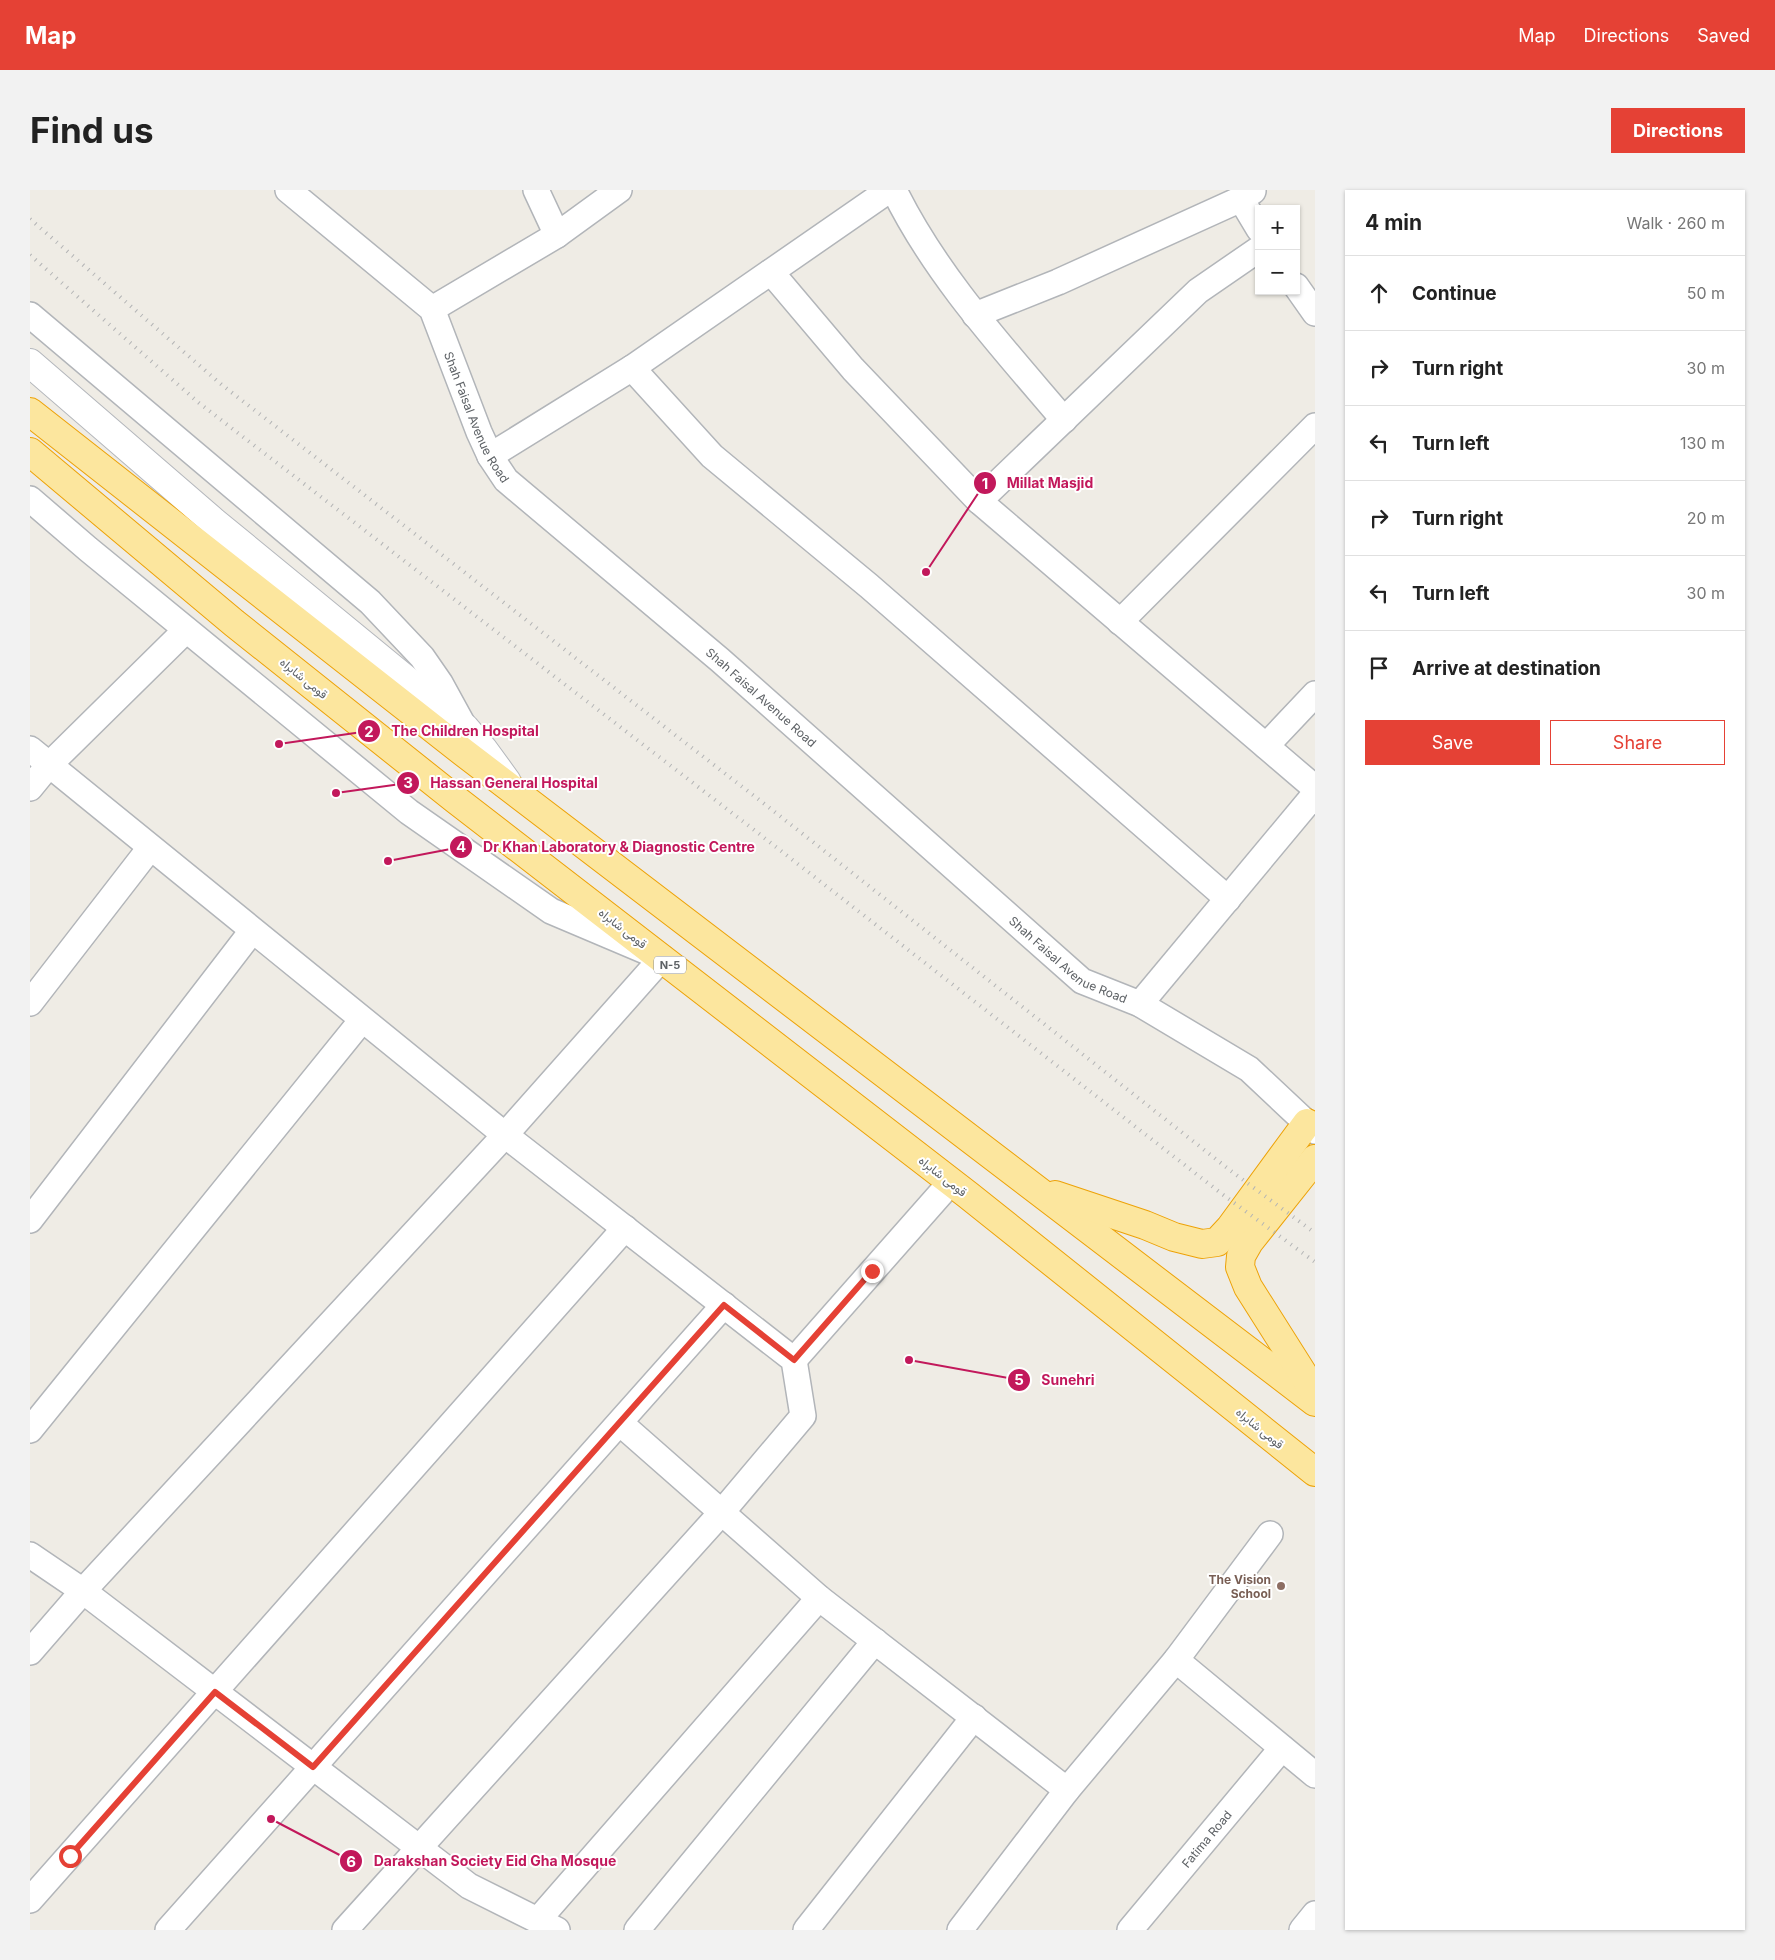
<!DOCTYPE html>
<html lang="en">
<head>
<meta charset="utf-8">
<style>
  :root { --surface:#fff; --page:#f2f2f2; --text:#222; --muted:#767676; --line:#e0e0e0; --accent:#e54135 }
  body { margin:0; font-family:Inter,Vazirmatn,sans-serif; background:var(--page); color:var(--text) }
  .controls { position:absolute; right:15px; top:15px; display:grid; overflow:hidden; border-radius:0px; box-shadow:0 1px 4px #0004 }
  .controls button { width:45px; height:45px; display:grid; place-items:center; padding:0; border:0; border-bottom:1px solid var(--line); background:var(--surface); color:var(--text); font:25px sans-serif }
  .stop { position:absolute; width:15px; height:15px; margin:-11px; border:4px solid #e54135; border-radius:50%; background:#fff }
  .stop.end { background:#e54135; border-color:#fff; box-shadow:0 1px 5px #0008 }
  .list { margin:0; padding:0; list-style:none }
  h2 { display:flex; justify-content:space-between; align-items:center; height:65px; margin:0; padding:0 20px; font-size:21px }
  h2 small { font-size:16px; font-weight:400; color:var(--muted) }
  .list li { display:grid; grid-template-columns:32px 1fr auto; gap:15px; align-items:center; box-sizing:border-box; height:75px; padding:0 20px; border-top:1px solid var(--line) }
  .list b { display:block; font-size:19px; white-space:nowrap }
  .list em { font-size:16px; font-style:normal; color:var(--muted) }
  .actions { display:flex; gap:10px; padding:15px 20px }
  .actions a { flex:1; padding:11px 0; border:1px solid var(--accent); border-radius:0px; text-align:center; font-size:18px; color:var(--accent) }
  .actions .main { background:var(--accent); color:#fff }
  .icon { flex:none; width:28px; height:28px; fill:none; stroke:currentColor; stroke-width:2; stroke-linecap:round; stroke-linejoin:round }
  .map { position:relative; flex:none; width:1285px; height:1740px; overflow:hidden; border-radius:0px }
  header { display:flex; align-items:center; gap:30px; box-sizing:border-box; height:70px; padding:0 25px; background:var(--accent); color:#fff }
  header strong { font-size:24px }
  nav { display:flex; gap:28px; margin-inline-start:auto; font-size:18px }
  .intro { display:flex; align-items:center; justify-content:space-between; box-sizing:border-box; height:120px; padding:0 30px }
  h1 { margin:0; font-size:35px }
  .button { padding:12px 22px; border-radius:0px; background:var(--accent); color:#fff; font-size:18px; font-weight:700 }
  main { display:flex; gap:30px; padding:0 30px }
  aside { flex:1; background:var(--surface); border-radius:0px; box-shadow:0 1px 4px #0004 }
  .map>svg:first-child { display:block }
</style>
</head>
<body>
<header>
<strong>Map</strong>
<nav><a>Map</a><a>Directions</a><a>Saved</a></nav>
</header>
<div class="intro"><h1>Find us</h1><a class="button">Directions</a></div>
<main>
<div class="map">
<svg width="1285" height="1740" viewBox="0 0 1285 1740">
  <rect width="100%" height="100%" fill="#efece5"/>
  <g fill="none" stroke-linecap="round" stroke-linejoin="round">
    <defs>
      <g id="minor">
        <path id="s1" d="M 258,0 L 402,119 L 449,242 L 460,266 L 476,290 L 690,470 L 1052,791 L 1110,814 L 1219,879 L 1285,941"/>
        <path d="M 506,0 L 527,45"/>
        <path d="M 864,0 C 906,86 973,158 1034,230"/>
        <path d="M 1223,1 L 1211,9 L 1229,39"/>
        <path d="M 741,82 L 823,179 L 949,311 L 1285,598"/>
        <path d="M 1266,96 L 1285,123"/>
        <path d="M 402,119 L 527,45 L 589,0"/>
        <path d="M 0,125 L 340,412 L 392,467 L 410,493 L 433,535"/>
        <path d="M 945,125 L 1028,92 L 1211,9"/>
        <path d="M 602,178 L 682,266 L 839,396 L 1198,709"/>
        <path d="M 460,266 L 602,178 L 859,0"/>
        <path d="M 0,309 L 58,359 L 379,622 L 521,721 L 632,768 L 475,945 L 53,1401 L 0,1462"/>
        <path d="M 949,311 L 1168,101 L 1229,59"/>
        <path d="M 1090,432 L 1285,236"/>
        <path d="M 1236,556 L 1285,504"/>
        <path d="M 0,559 L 475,945 L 764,1170 L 773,1226 L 692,1322 L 315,1740"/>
        <path d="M 0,598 L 18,576 L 156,440"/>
        <path d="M 0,813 L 120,658"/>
        <path d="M 1110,814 L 1285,604"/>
        <path d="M 0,1030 L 222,741"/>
        <path d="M 764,1170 L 921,992"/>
        <path d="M 590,1233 L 789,1408 L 1037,1600"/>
        <path d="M 0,1240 L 332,830"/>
        <path d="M 0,1365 L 53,1401 L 439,1696 L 527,1740"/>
        <path d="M 1146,1470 L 1285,1585"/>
        <path d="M 0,1710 L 595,1038"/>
        <path d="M 508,1730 L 789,1408"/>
        <path d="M 138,1740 L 694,1115"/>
        <path d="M 607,1740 L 845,1451"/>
        <path d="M 776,1740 L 944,1527"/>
        <path d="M 930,1740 L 1037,1600 L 1146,1470 L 1240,1344"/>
        <path id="s2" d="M 1100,1740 L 1252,1558"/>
        <path d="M 1272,1740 L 1285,1724"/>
      </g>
      <path id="secondary" d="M 0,173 L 184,332 L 435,538 L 453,559 L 477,592"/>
      <g id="trunk">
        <path d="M 0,222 L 433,562 L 1285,1212"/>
        <path d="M 0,262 L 204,433 L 425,609 L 938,1005 L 1285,1282"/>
        <path d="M 1285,969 L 1219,1052 L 1211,1066 L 1210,1077 L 1218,1097 L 1285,1203"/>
        <path d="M 1025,1005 L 1115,1035 L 1144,1047 L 1172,1054 L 1187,1052 L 1200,1038 L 1277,933"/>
      </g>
    </defs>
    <!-- minor casing -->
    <use href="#minor" stroke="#b2b5b9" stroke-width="28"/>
    <!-- secondary casing -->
    <use href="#secondary" stroke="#b4b7bc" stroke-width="30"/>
    <!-- trunk casing -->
    <use href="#trunk" stroke="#eda207" stroke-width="30"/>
    <!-- minor -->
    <use href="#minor" stroke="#fff" stroke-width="25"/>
    <!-- secondary -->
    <use href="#secondary" stroke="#fff" stroke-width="28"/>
    <!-- trunk -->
    <use href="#trunk" stroke="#fce69e" stroke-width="28"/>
    <!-- rail -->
    <g stroke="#b3b4b5" stroke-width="4" stroke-dasharray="1 6" stroke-linecap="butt">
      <path d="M 0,29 L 192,195 L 741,619 L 1201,981 L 1285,1043"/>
      <path d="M 0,65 L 169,213 L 719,636 L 1192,1004 L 1285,1072"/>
    </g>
  </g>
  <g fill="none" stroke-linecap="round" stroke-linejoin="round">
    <!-- route -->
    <path stroke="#e54135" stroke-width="6" d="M 40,1666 L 185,1502 L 283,1577 L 694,1115 L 764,1170 L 842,1081"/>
  </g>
  <!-- markers -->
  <circle fill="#8d6e63" stroke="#fff" stroke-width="2" cx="1251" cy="1396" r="5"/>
  <g text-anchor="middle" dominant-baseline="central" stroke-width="4" stroke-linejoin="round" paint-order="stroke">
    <!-- shield labels -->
    <rect fill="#fff" stroke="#8e9093" stroke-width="1" x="624" y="766.5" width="32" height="17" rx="4"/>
    <g font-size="11" font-weight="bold" fill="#5d6165">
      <text x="640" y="775">N-5</text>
    </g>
    <!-- street labels -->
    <g font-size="12" fill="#5d6165" stroke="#fff">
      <text stroke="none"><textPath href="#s1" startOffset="304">Shah Faisal Avenue Road</textPath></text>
      <text transform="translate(274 488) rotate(39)">قومی شاہراہ</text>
      <text stroke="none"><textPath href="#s1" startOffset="709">Shah Faisal Avenue Road</textPath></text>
      <text transform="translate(593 738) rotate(38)">قومی شاہراہ</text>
      <text stroke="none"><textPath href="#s1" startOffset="1114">Shah Faisal Avenue Road</textPath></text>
      <text transform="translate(913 986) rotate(38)">قومی شاہراہ</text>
      <text transform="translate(1230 1238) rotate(39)">قومی شاہراہ</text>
      <text stroke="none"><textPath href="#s2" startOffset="119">Fatima Road</textPath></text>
    </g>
    <!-- education labels -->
    <g font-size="12" font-weight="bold" fill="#785e54" stroke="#fff" text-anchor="end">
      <text x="1241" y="1389">The Vision<tspan x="1241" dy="14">School</tspan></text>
    </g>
  </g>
  <!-- callouts -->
  <path fill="none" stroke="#c2185b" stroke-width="2" d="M896 382L955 293M249 554L339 541M306 603L378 593M358 671L431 657M879 1170L989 1190M241 1629L321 1671"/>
  <g fill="#c2185b" stroke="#fff" stroke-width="2">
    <circle cx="896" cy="382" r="5"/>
    <circle cx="249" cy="554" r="5"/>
    <circle cx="306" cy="603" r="5"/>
    <circle cx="358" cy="671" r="5"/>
    <circle cx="879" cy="1170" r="5"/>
    <circle cx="241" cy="1629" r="5"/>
    <circle cx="955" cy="293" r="12"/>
    <circle cx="339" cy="541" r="12"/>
    <circle cx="378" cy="593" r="12"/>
    <circle cx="431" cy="657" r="12"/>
    <circle cx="989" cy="1190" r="12"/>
    <circle cx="321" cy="1671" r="12"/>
  </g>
  <g font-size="15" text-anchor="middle" font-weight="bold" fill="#fff">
    <text x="955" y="299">1</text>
    <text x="339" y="547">2</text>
    <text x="378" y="598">3</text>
    <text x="431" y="662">4</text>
    <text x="989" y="1195">5</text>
    <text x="321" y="1677">6</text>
  </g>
  <g font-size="14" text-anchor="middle" font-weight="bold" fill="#c2185b" stroke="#fff" stroke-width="4" stroke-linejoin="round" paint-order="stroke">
    <text x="1020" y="298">Millat Masjid</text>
    <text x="435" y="546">The Children Hospital</text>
    <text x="484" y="598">Hassan General Hospital</text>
    <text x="589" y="662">Dr Khan Laboratory &amp; Diagnostic Centre</text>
    <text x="1038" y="1195">Sunehri</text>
    <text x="465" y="1676">Darakshan Society Eid Gha Mosque</text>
  </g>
</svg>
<div class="controls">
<button>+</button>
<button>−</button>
</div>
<div class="stop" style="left:40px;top:1666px"></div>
<div class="stop end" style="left:842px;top:1081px"></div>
</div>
<aside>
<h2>4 min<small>Walk · 260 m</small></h2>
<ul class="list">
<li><svg class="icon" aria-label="ahead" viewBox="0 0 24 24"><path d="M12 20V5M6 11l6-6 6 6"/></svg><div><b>Continue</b></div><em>50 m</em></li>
<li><svg class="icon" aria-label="right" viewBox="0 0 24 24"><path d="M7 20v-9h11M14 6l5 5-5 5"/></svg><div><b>Turn right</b></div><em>30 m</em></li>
<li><svg class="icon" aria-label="left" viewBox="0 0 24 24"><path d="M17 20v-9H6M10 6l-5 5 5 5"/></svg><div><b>Turn left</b></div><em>130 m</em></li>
<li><svg class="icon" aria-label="right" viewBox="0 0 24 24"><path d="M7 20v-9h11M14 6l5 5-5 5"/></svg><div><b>Turn right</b></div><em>20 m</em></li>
<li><svg class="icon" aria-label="left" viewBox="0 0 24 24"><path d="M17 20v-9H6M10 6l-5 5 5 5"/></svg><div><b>Turn left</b></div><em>30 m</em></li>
<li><svg class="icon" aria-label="arrive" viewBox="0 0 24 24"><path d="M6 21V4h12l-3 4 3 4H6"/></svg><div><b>Arrive at destination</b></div></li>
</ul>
<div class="actions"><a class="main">Save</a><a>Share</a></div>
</aside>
</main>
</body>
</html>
